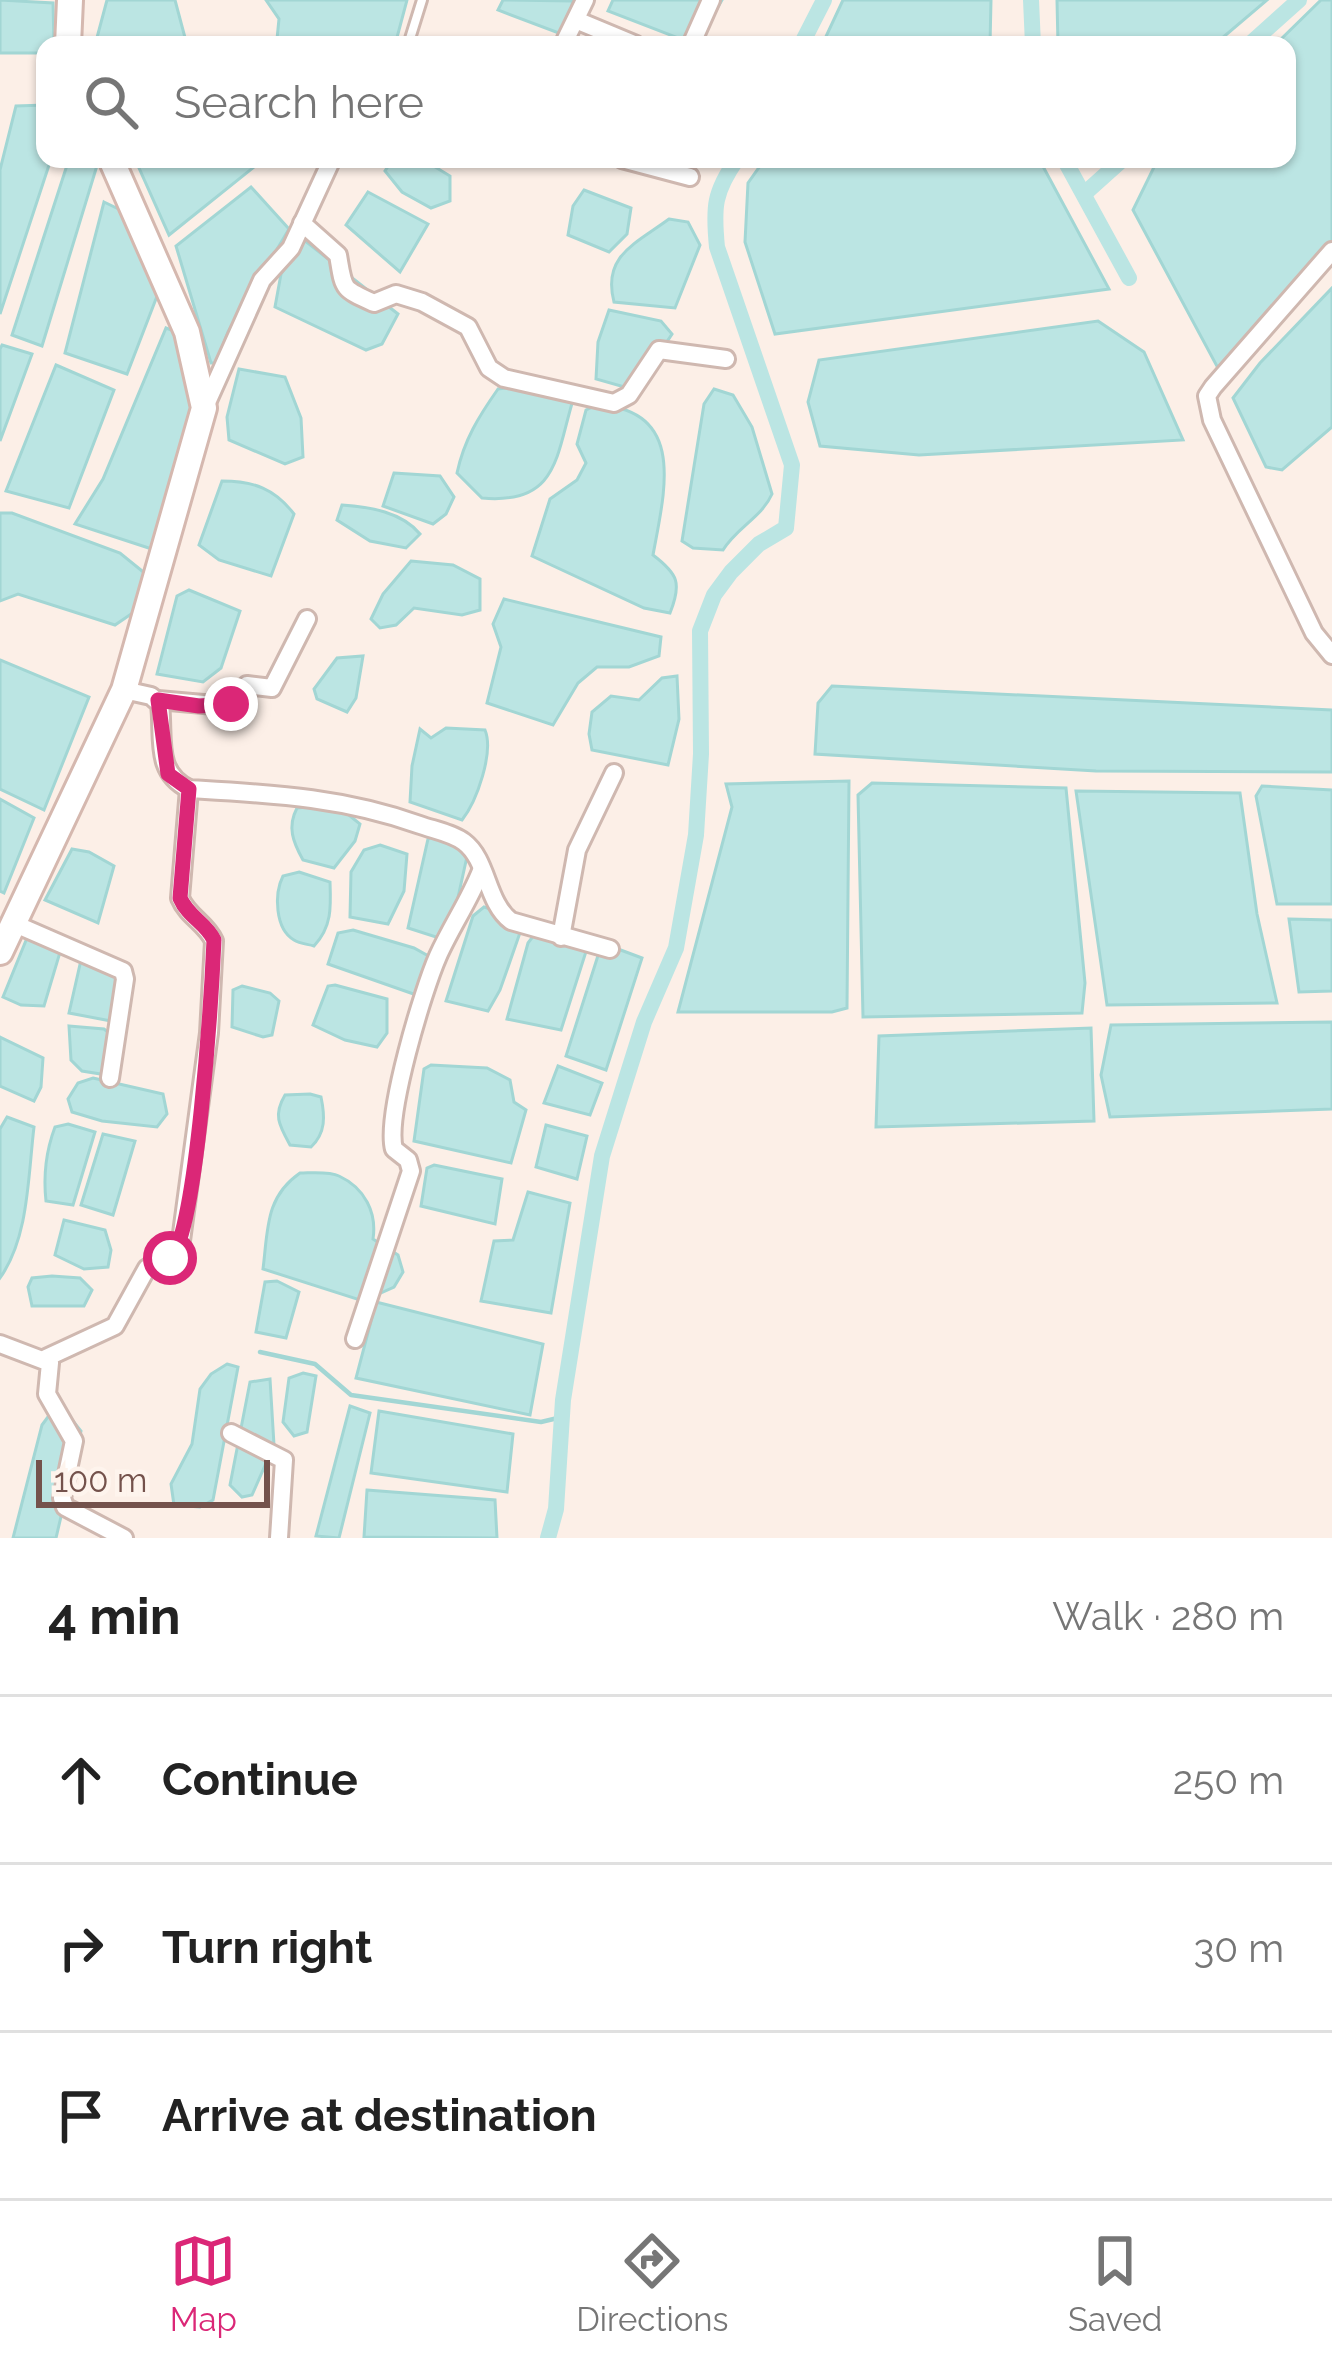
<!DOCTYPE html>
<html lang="en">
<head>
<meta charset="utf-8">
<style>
  :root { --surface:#fff; --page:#f2f2f2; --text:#222; --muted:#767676; --line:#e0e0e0; --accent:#db2777 }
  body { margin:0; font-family:Raleway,sans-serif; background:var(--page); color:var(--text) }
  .scale { position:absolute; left:36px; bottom:30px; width:234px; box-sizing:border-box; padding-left:12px; border:6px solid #74524c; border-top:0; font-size:33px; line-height:42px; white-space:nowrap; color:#74524c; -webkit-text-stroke:9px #fef4ed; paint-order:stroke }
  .stop { position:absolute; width:36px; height:36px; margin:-27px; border:9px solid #db2777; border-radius:50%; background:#fff }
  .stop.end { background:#db2777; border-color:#fff; box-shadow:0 3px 12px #0008 }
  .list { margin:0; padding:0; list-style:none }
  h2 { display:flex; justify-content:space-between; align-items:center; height:156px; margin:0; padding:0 48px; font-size:51px }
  h2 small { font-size:39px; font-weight:400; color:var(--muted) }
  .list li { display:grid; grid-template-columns:78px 1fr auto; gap:36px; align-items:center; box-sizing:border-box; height:168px; padding:0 48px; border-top:3px solid var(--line) }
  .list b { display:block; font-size:45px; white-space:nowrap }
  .list em { font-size:39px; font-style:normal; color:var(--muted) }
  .icon { flex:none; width:66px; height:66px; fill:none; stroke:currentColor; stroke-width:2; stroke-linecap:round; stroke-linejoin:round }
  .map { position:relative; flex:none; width:1332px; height:1538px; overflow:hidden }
  .search { position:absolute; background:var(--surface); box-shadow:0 3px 9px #0004; left:36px; right:36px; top:36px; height:132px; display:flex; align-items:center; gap:30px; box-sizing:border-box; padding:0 42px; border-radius:24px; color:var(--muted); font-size:45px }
  .sheet { height:660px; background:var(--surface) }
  nav { display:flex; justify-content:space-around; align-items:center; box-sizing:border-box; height:168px; border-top:3px solid var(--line); background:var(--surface); font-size:33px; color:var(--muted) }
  nav a { display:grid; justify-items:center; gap:6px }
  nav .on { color:var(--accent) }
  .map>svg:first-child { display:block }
</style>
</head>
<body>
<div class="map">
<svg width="1332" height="1538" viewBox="0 0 1332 1538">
  <rect width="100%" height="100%" fill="#fcefe7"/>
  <!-- water -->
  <g fill="#bbe5e3" stroke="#a2d6d4" stroke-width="3">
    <path d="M 0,0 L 53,3 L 54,45 L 45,45 L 45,53 L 0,53 Z"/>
    <path d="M 107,0 L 175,0 L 187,45 L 95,45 Z"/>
    <path d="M 266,0 L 407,0 L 395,45 L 282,45 L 277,39 L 279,19 Z"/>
    <path d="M 503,0 L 573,1 L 564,35 L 498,10 Z"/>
    <path d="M 613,0 L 722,0 L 696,45 L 608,11 Z"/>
    <path d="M 843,0 L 991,0 L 990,45 L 822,45 Z"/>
    <path d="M 1057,0 L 1267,0 L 1214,45 L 1058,45 Z"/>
    <path d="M 1321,0 L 1332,0 L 1332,244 L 1219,370 L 1133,210 L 1158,159 L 1287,159 L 1287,45 L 1275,45 Z"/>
    <path d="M 45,105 L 45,159 L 51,159 L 0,314 L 0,170 L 16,106 Z"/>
    <path d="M 69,159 L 99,159 L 42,346 L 12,335 Z"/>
    <path d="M 135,159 L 264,159 L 169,235 Z"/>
    <path d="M 393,159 L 422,159 L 450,176 L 450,201 L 431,208 L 402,192 L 385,171 Z"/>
    <path d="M 765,159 L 1039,159 L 1109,289 L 775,334 L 745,242 L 748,183 Z"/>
    <path d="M 251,187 L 289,229 L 228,332 L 216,363 L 211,363 L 176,246 Z"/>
    <path d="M 584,190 L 631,208 L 627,234 L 609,252 L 568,235 L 573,206 Z"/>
    <path d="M 368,192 L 428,224 L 400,272 L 346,225 Z"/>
    <path d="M 104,202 L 131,215 L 159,291 L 127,374 L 65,353 Z"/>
    <path d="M 669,219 L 688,222 L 700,245 L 675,308 L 614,302 C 602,256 635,244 669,219 Z"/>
    <path d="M 304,240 L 398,314 L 382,344 L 366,350 L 275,307 L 281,274 Z"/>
    <path d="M 1332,288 L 1332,427 L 1282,470 L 1266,467 L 1233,398 L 1260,363 Z"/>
    <path d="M 609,310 L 661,321 L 672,334 L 635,390 L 596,379 L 598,342 Z"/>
    <path d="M 1098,321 L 1144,352 L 1183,440 L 919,455 L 820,446 L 808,402 L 819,360 Z"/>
    <path d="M 166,328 L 177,332 L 197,414 L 161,552 L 75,524 L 103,479 Z"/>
    <path d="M 2,345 L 32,354 L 0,441 L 0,349 Z"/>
    <path d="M 56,365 L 114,390 L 69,508 L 6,491 Z"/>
    <path d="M 239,369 L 285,377 L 301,418 L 303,457 L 285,464 L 229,440 L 227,417 Z"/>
    <path d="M 529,385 L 573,400 C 556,456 558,505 482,498 L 457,473 C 464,440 479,416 498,389 Z"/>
    <path d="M 714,389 L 733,395 L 752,427 L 772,494 C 762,517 736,528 723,550 L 693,548 L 682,541 L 704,404 Z"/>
    <path d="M 597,405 C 688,409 664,494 653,555 C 678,574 682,583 670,613 L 644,608 L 532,556 L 550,499 L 577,480 L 586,463 L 577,444 L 586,410 Z"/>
    <path d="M 394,473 L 440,476 L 454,497 L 446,514 L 433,524 L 383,506 Z"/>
    <path d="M 222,481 C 254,481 275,489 294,514 L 271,576 L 219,560 L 199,545 Z"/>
    <path d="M 342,505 C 370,507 402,512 420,534 L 406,548 L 370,541 L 337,520 Z"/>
    <path d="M 0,513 L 12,513 L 120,553 L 147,575 L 143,606 L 115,625 L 18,594 L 0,601 Z"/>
    <path d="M 411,561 L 453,565 L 480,579 L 480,610 L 462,615 L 414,608 L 396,625 L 380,628 L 371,619 L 383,594 Z"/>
    <path d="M 189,590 L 240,611 L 221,668 L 203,682 L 157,674 L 177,596 Z"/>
    <path d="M 504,599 L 661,637 L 659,656 L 629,667 L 597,667 L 578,683 L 553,725 L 487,703 L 501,647 L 493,624 Z"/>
    <path d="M 363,656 L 356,698 L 347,712 L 317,699 L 314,689 L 337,658 Z"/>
    <path d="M 0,660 L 89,697 L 44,810 L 0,789 Z"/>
    <path d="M 677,676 L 679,719 L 668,765 L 592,750 L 589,734 L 592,712 L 611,696 L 639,700 L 662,678 Z"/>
    <path d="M 832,686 L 1332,710 L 1332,772 L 1096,771 L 815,754 L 818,703 Z"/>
    <path d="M 446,728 L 485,730 C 494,752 477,801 462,820 L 410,802 L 412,766 L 420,729 L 431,738 Z"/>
    <path d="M 849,781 L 847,1008 L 832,1012 L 678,1012 L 732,807 L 726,784 Z"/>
    <path d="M 872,783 L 1066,788 L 1085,983 L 1082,1013 L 863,1017 L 858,795 Z"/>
    <path d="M 1262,786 L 1332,790 L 1332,904 L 1277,904 L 1256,796 Z"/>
    <path d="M 1076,791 L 1240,793 L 1257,914 L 1277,1003 L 1107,1005 Z"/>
    <path d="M 0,799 L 34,818 L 4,893 L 0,891 Z"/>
    <path d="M 317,806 L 344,811 L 360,824 L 355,841 L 334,868 L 303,860 C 293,842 287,827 297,808 Z"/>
    <path d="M 438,833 L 468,852 L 455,911 L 439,938 L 408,928 L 428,839 Z"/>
    <path d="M 380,845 L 407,854 L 404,891 L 388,924 L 350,917 L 351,872 L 364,850 Z"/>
    <path d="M 72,849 L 89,852 L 114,866 L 98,923 L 45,900 Z"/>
    <path d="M 299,872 L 330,882 C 331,907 332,927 314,946 C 308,944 300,944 294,940 C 275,929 274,894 283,876 Z"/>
    <path d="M 484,907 L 507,914 L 522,927 L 500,990 L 488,1011 L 446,1001 L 473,916 Z"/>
    <path d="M 1289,919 L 1332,920 L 1332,991 L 1299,992 Z"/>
    <path d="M 353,930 L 414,948 L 432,958 L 422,997 L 328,964 L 338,933 Z"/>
    <path d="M 537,931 L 590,939 L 561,1030 L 507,1019 L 528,943 Z"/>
    <path d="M 27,938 L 43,938 L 61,949 L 44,1006 L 21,1005 L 3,997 Z"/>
    <path d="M 602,943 L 642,958 L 606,1070 L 566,1056 Z"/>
    <path d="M 81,960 L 129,976 L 111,1021 L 69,1013 Z"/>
    <path d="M 335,985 L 387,999 L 387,1033 L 377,1047 L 345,1040 L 313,1025 L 328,986 Z"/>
    <path d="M 242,986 L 270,993 L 279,1001 L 272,1035 L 263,1037 L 232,1027 L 233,990 Z"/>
    <path d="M 1332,1022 L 1332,1109 L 1110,1117 L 1101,1075 L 1111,1025 Z"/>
    <path d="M 69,1026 L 104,1029 L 118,1040 L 107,1075 L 82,1071 L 71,1060 Z"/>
    <path d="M 1091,1028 L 1094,1121 L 876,1127 L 879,1036 Z"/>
    <path d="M 0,1037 L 43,1058 L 41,1087 L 34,1101 L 0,1086 Z"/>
    <path d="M 431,1065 L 487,1068 L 510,1080 L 514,1102 L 526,1110 L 511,1163 L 414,1141 L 424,1069 Z"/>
    <path d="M 558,1066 L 602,1083 L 590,1115 L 544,1103 Z"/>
    <path d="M 93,1078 L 163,1094 L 167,1114 L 157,1127 L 102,1121 L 72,1112 L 68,1099 L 78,1083 Z"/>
    <path d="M 310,1094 L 321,1097 C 325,1116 326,1133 311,1147 L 290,1145 C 279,1125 273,1115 285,1095 Z"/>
    <path d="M 7,1117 L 34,1127 C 28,1176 29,1237 0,1278 L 0,1129 Z"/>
    <path d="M 68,1124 L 95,1132 L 73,1205 L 46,1201 C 43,1174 46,1151 55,1127 Z"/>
    <path d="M 546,1125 L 587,1136 L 577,1179 L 536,1167 Z"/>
    <path d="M 103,1134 L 135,1141 L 113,1215 L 81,1205 Z"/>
    <path d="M 434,1165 L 502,1179 L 495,1224 L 421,1206 L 427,1168 Z"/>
    <path d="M 300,1173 C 311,1173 329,1171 339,1176 C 365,1188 377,1213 373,1239 L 398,1255 L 403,1272 L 394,1287 L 363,1301 L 263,1269 C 268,1230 265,1197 300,1173 Z"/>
    <path d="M 528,1192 L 570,1203 L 551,1313 L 481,1301 L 494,1241 L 513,1240 Z"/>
    <path d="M 64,1220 L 105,1230 L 111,1250 L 108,1267 L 84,1269 L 55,1255 Z"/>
    <path d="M 52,1276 L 80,1278 L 92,1290 L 84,1306 L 32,1306 L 28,1287 L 32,1278 Z"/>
    <path d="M 277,1281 L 299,1292 L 286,1338 L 256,1332 L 265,1282 Z"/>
    <path d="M 376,1302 L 543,1344 L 530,1415 L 356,1378 Z"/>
    <path d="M 227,1364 L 238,1367 L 213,1500 L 200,1507 L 174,1505 L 171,1484 L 192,1444 L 200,1389 L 211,1374 Z"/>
    <path d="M 303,1373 L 316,1376 L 307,1432 L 294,1436 L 283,1422 L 289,1378 Z"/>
    <path d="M 270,1379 L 274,1445 L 252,1495 L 242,1497 L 230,1485 L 250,1382 Z"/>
    <path d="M 350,1406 L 370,1413 L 339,1538 L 316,1536 Z"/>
    <path d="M 53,1410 L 65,1411 L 81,1431 L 56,1538 L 13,1538 L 42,1425 Z"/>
    <path d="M 379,1411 L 513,1434 L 507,1492 L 371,1473 Z"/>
    <path d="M 367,1490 L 495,1500 L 497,1538 L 364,1537 Z"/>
  </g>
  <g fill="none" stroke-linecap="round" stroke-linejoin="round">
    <!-- stream -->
    <path stroke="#a2d6d4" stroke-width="4.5" d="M 260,1352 L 315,1364 L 351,1395 L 541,1422 L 562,1417"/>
    <!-- canal -->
    <g stroke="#bbe5e3" stroke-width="16">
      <path d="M 1031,0 L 1033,45"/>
      <path d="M 801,45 L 824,0"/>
      <path d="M 1249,45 L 1299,0"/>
      <path d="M 1064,159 L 1129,278"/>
      <path d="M 1084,194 L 1123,159"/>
      <path d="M 548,1538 L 556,1509 L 563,1400 L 602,1156 L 644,1022 L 676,948 L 696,835 L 701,754 L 700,631 L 714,595 L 731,572 L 759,544 L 786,528 L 792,465 L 717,247 C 713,207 714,192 737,159"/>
    </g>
    <defs>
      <path id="lane" d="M 408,45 L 422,0"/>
      <g id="street">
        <path d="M 576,20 L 636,45"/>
        <path d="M 563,45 L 585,0"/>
        <path d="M 691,45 L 711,0"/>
        <path d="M 622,159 L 690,177"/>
        <path d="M 302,223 L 338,255 C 344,290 341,288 374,303 L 396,294 L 422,302 L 468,327 L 489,368 L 504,378 L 614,403 L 629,395 L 659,350 L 726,359"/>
        <path d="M 1332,251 L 1213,387 L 1207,396 L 1212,420 L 1314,633 L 1332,655"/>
        <path d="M 205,407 L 262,280 L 291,248 L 332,159"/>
        <path d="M 124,690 L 151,696 L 160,704 C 164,738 154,772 189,789 C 271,794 342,797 420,825 C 434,830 452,833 464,842 C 488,860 486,902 511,921 L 610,949"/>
        <path d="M 158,700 L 226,706 L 247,685 L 272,688 L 307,619"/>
        <path d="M 15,924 L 123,971 L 125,979 L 110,1078"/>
        <path d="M 561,937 L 577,850 L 614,773"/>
        <path d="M 355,1339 L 411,1171 L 408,1160 L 394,1149 C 385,1116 423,990 438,956 C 451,927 469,901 481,871"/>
        <path d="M 0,1344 L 50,1363 L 47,1394 L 74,1441 L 62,1498 L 65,1507 L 124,1538"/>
        <path d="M 46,1358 L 115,1326 L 147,1268 L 176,1255 L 180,1248 L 209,1033 L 214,941 C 206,923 188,917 180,898 L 189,789"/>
        <path d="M 231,1433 L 284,1460 L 279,1538"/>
      </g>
      <g id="secondary">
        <path d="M 68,45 L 70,0"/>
        <path d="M 0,952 L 124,690 L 204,408 L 187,332 L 111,159"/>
      </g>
    </defs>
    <!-- lane casing -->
    <use href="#lane" stroke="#cfb8b0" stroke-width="14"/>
    <!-- street casing -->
    <use href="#street" stroke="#cfb8b0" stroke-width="22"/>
    <!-- secondary casing -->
    <use href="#secondary" stroke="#d5b8af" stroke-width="30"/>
    <!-- lane -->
    <use href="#lane" stroke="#fff" stroke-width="8"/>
    <!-- street -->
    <use href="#street" stroke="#fff" stroke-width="16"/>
    <!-- secondary -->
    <use href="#secondary" stroke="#fff" stroke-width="24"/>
  </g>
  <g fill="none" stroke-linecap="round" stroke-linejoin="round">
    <!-- route -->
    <path stroke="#db2777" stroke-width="15" d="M 170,1258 C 197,1239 212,986 214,940 C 206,923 188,917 180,898 L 189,789 L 168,774 L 158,700 L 199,706 L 231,704"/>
  </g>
</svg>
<div class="scale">100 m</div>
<div class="stop" style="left:170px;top:1258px"></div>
<div class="stop end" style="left:231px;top:704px"></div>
<div class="search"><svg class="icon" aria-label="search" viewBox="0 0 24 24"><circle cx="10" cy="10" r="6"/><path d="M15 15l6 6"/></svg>Search here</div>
</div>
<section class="sheet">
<h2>4 min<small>Walk · 280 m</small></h2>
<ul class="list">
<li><svg class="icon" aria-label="ahead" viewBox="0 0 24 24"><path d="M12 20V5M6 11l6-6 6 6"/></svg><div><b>Continue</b></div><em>250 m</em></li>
<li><svg class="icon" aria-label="right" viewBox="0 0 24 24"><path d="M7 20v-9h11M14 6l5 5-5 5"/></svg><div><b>Turn right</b></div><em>30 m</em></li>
<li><svg class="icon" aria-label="arrive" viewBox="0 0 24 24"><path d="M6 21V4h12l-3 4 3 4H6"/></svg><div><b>Arrive at destination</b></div></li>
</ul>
</section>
<nav>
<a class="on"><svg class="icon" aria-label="map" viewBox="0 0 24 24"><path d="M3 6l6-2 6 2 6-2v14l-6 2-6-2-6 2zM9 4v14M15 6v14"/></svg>Map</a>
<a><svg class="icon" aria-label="directions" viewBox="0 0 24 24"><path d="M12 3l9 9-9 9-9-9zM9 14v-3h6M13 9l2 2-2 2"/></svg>Directions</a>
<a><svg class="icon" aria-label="saved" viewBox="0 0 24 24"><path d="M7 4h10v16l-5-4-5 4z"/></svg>Saved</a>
</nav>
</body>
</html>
